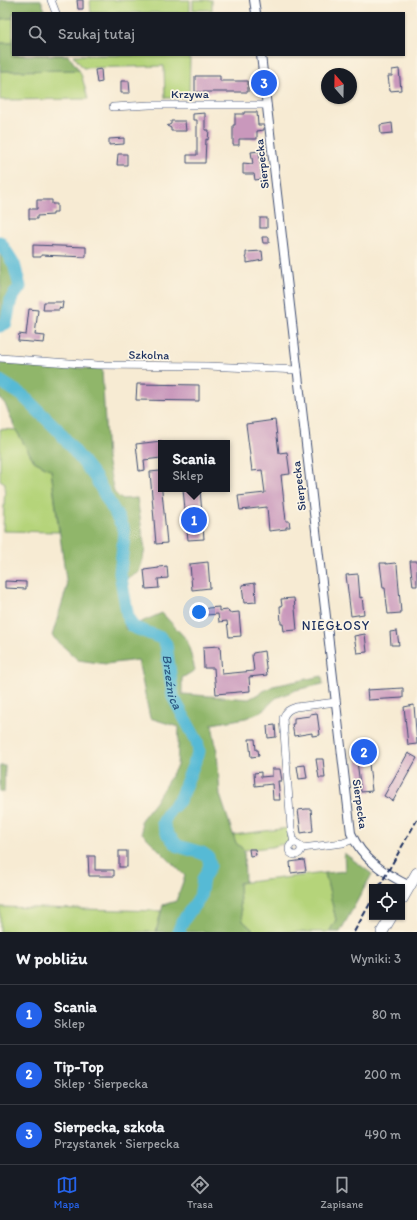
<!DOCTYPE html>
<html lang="pl">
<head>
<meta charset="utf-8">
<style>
  :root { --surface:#171b24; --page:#20242c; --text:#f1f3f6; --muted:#9ea1a6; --line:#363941; --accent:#2563eb }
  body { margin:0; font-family:Itim,sans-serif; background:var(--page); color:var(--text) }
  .controls { position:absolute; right:12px; bottom:12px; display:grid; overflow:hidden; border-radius:0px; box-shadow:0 1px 3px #0004 }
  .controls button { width:36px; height:36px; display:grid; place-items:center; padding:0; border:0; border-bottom:1px solid var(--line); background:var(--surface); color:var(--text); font:20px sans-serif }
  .compass { position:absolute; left:321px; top:68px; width:36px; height:36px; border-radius:50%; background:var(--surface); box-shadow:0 1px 3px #0004; rotate:340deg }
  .you { position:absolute; left:199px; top:612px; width:14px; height:14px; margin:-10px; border:3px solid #fff; border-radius:50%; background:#1a73e8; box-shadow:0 0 0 6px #1a73e833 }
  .badge { display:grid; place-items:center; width:26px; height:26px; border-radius:50%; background:var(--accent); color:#fff; font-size:13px; font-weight:700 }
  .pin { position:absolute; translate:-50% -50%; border:2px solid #fff; box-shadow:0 1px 4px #0006 }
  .popup { position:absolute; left:158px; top:440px; width:72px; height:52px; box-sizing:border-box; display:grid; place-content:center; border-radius:0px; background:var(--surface); filter:drop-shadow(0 1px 3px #0005); font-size:13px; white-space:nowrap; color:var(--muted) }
  .popup b { font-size:15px; color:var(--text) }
  .popup::after { content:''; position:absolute; left:50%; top:100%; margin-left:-8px; border:8px solid transparent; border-top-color:var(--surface) }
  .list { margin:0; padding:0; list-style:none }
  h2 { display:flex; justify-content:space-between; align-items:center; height:52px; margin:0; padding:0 16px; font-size:17px }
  h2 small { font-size:13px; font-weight:400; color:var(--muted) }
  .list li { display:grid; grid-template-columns:26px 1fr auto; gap:12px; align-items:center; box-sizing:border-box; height:60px; padding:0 16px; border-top:1px solid var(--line) }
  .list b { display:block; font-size:15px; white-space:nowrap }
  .list p { margin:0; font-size:13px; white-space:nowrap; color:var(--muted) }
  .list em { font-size:13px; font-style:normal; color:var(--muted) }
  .icon { flex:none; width:22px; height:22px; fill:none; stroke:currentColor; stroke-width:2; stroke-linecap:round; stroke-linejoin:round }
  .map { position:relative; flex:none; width:417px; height:932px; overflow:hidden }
  .search { position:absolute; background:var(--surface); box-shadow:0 1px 3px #0004; left:12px; right:12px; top:12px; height:44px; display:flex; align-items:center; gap:10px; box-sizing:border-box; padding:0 14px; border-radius:0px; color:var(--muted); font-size:15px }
  .sheet { height:232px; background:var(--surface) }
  nav { display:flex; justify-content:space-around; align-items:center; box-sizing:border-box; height:56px; border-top:1px solid var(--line); background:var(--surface); font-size:11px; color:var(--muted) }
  nav a { display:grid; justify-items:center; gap:2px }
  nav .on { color:var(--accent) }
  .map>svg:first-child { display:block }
</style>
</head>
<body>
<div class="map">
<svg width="417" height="932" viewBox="0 0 417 932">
  <rect width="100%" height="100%" fill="#fcf5e5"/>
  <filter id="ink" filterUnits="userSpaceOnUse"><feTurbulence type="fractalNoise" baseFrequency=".025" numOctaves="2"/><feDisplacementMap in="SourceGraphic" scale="8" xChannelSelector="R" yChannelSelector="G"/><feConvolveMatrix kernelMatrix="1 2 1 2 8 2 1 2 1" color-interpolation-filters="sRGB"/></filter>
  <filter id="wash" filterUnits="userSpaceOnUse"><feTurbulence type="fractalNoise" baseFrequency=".012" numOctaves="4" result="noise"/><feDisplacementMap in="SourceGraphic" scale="16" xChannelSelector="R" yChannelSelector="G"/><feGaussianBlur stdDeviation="0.9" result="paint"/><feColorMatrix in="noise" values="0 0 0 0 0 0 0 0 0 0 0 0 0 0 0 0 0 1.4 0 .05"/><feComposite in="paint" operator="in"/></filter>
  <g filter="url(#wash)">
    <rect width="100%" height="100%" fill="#f7ebd3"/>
    <!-- green -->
    <g fill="#b5d47a" stroke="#68826c">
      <path d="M 90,0 L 190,0 L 190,13 L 91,13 Z"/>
      <rect x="193" y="0" width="19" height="10"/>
      <path d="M 13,18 L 13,43 L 0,43 L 0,19 Z"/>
      <path d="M 73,55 L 190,55 L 189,98 L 165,98 L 164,66 L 83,68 Z"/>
      <path d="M 79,70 L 82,77 L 88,99 L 0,100 L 0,71 Z"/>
      <path d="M 0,429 L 16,430 L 34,461 L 51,470 L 59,532 L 3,531 L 5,483 L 0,480 Z"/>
      <path d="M 289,828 L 291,842 L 271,847 L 244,850 L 236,843 L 233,835 Z"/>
      <path d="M 325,873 L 336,920 L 329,932 L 255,932 L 243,921 L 240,905 L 239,883 Z"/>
      <path d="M 0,907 L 161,911 L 156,932 L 0,932 Z"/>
    </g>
    <!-- forest -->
    <g fill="#90b66a" stroke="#567264">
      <path d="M 0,0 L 41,0 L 46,13 L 13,13 L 13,18 L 0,19 Z"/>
      <path d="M 0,43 L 13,43 L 13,55 L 68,55 L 79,70 L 0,71 Z"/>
      <path d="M 0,246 L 7,256 L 7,260 L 13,265 L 18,286 L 7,304 L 7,315 L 4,323 L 0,323 L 0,291 L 1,288 L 0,283 Z"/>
      <path d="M 0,363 L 25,364 L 38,366 L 102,369 L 107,459 L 114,492 L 121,499 L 137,498 L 145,550 L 139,572 L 116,584 L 123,599 L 125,629 L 162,613 L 187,640 L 195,670 L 182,678 L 182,694 L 249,699 L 273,686 L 322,676 L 323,684 L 296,690 L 276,698 L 261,712 L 246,718 L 212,724 L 217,752 L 220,795 L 236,843 L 244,850 L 245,882 L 239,883 L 240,905 L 243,921 L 255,932 L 156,932 L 163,905 L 176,901 L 185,876 L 142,833 L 141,820 L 155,802 L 177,766 L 179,727 L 150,718 L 138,660 L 106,664 L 78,660 L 52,636 L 67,587 L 51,470 L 34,461 L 16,430 L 5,404 L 0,398 Z"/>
      <path d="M 0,766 L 5,766 L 4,792 L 0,792 Z"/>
      <path d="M 344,853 L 372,874 L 340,932 L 329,932 L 336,920 L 325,873 L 345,871 Z"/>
    </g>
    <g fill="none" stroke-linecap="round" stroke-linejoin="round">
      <!-- river -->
      <g stroke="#57bad5" stroke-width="13">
        <path d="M 0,242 L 14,264 L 20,287 L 11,299 L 6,323 L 0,326"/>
        <path id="s1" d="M 0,381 L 22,395 L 57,429 L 95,477 L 123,527 L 124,537 L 120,573 L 128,618 L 133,627 L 161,638 L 166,644 L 173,697 L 197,741 L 199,751 L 179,801 L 169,811 L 163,823 L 168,835 L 178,846 L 202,853 L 208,857 L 210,866 L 203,879 L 200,897 L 182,922 L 179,930 L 180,932"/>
      </g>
    </g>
    <g id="blocks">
      <!-- building -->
      <g fill="#c998bc">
        <path d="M 77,0 L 83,0 L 83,9 L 78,9 Z"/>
        <path d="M 101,69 L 102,82 L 97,83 L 95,70 Z"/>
        <path d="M 399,69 L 401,90 L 390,91 L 388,76 L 392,76 L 392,70 Z"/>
        <path d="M 195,76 L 220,76 L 220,81 L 248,81 L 248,92 L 195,92 Z"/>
        <path d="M 121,81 L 129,81 L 130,93 L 121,93 Z"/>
        <path d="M 244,112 L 257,112 L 258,125 L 264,125 L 264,130 L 257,131 L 257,139 L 239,139 L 239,145 L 233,145 L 233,125 L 235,125 L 235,114 L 244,114 Z"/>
        <path d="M 205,113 L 205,130 L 209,130 L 208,140 L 206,139 L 205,163 L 187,163 L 187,155 L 197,155 L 197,120 L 193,120 L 193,114 Z"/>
        <path d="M 171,121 L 185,121 L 186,131 L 171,131 L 171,128 L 167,126 L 171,124 Z"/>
        <path d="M 392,123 L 393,133 L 381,134 L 380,125 Z"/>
        <path d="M 124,138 L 124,144 L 109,145 L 109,139 Z"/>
        <path d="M 259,151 L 262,179 L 255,180 L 254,174 L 243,174 L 243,163 L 253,164 L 251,152 Z"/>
        <path d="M 118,154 L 127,154 L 127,165 L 117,165 Z"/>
        <path d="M 37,200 L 52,200 L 52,204 L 57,204 L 57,212 L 53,212 L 53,215 L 37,216 L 37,219 L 29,219 L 29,209 L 37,209 Z"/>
        <rect x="260" y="218" width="7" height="10"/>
        <path d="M 262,237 L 269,237 L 269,243 L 263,243 Z"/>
        <path d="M 33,245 L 86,247 L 86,257 L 41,255 L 41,257 L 33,257 Z"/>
        <path d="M 262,251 L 263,260 L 247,263 L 247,259 L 245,258 L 246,256 L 246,252 Z"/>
        <path d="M 44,302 L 63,302 L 62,309 L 59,308 L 59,310 L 43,310 Z"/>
        <path d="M 29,309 L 38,310 L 35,335 L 45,336 L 44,343 L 18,341 L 19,334 L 26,335 Z"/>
        <path d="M 137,384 L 199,385 L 199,401 L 136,400 Z"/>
        <path d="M 275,420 L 279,453 L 287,452 L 290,474 L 281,475 L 286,521 L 289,521 L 290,527 L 286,527 L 286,529 L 269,531 L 267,507 L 240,510 L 238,496 L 265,493 L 262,470 L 252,471 L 246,424 Z"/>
        <path d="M 161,441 L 161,458 L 144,460 L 145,470 L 139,471 L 136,444 Z"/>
        <path d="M 160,471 L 167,543 L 156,544 L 150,472 Z"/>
        <path d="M 183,489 L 200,489 L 204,539 L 188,540 Z"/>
        <path d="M 410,561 L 417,561 L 417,586 L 413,586 Z"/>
        <path d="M 208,562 L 210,588 L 192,590 L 190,564 Z"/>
        <path d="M 380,563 L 386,563 L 386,564 L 395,563 L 397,565 L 401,613 L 388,614 L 385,588 L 383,588 Z"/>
        <path d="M 167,566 L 168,578 L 158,579 L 159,588 L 146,589 L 144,570 L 159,568 L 159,567 Z"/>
        <path d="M 358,574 L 360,598 L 362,597 L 364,614 L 351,616 L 346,575 Z"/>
        <path d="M 5,581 L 26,582 L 26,589 L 5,588 Z"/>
        <path d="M 255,583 L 256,602 L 244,603 L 242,585 Z"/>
        <path d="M 294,598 L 297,630 L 284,631 L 283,624 L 281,624 L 280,606 L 282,606 L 281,599 Z"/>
        <path d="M 219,607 L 219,611 L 228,610 L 229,613 L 239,612 L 241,636 L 229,637 L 227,621 L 219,622 L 218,614 L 195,616 L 208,608 Z"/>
        <path d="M 397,631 L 399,645 L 391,645 L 390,632 Z"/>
        <path d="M 365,634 L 367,652 L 357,653 L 354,636 Z"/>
        <path d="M 220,646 L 222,674 L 254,671 L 252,655 L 253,653 L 264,651 L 267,675 L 249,677 L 250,691 L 216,694 L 214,668 L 204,668 L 203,647 Z"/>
        <path d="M 403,688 L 403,698 L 368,700 L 367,690 Z"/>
        <path d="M 414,705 L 417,744 L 408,745 L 404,707 Z"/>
        <path d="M 317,713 L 320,735 L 312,736 L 312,733 L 294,736 L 292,724 L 294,724 L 294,718 L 310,716 L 310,714 Z"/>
        <path d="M 275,725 L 276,737 L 268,738 L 267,726 Z"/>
        <path d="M 249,739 L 255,739 L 256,750 L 258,750 L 259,756 L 251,757 Z"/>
        <path d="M 367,745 L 372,791 L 361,792 L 355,746 Z"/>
        <path d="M 408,753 L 417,758 L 393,801 L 384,796 Z"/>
        <path d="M 316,759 L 323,759 L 325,778 L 319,778 Z"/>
        <path d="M 305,765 L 307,778 L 299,779 L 297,766 Z"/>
        <path d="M 272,769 L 280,769 L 282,781 L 278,781 L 280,800 L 273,800 L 272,784 L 255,786 L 254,773 L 261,772 L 261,777 L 272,776 Z"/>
        <path d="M 306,809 L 311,809 L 313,831 L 301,833 L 298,810 Z"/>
        <path d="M 249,849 L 255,849 L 256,855 L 250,856 Z"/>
        <rect x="119" y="851" width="8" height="16"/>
        <path d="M 88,856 L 95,856 L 95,870 L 114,870 L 114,876 L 89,876 Z"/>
        <path d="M 304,860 L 306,871 L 291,873 L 290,862 Z"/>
      </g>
    </g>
  </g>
  <g filter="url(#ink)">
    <use href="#blocks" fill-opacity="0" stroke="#3c4b70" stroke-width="1"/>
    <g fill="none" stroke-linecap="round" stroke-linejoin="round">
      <defs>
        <g id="minor">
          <path d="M 51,0 L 56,13"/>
          <path d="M 113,107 L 150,105 L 267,105"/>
          <path d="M 0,358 L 97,365 L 207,366 L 298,370"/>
          <circle cx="295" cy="849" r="6"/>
          <path d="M 294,843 L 291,828 L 283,718 C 286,711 289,709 296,707 L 336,702"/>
          <path d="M 302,848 L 343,843 L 354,839"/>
        </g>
        <g id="tertiary">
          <path d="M 254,0 L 256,13"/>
          <path d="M 261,55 L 351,833 C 362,859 385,874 410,886"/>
        </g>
        <g id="primary">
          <path d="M 402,899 L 417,873"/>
          <path d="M 382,932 L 391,917"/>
        </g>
      </defs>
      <!-- minor casing -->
      <use href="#minor" stroke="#3c4b70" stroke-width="8"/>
      <!-- tertiary casing -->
      <use href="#tertiary" stroke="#3c4b70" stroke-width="10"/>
      <!-- primary casing -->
      <use href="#primary" stroke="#3c4b70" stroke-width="12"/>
      <!-- minor -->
      <use href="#minor" stroke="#fff" stroke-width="7"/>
      <!-- tertiary -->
      <use href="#tertiary" stroke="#fff" stroke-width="8"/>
      <!-- primary -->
      <use href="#primary" stroke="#fff" stroke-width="11"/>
      <!-- rail -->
      <g stroke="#1b2f5e" stroke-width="2" stroke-dasharray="6 3" stroke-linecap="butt">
        <path d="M 379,887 L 417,820"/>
        <path d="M 354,932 L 372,900"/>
      </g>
    </g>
  </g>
  <g text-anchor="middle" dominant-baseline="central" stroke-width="3.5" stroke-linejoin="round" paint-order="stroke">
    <!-- street labels -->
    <g font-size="12" fill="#1b2f5e" stroke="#fcf5e5">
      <text x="190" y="94">Krzywa</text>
      <text transform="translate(262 164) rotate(-97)">Sierpecka</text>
      <text transform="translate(149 355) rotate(1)">Szkolna</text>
      <text transform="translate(299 486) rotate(-97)">Sierpecka</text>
      <text transform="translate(360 804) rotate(82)">Sierpecka</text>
    </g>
    <!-- neighbourhood labels -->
    <g font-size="13" letter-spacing="1" fill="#1b2f5e" stroke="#fcf5e5">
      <text x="336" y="625">NIEGŁOSY</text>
    </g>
    <!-- water labels -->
    <g font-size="13" font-style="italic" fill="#2d5982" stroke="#fcf5e5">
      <text stroke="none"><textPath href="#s1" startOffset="372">Brzeźnica</textPath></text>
    </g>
  </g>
</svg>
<div class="controls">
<button><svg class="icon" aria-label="locate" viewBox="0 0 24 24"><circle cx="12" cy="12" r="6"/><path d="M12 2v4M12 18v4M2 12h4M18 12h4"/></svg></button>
</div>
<svg class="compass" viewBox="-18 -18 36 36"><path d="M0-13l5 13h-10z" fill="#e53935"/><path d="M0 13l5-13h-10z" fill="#9ea1a6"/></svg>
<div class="you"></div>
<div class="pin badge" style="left:194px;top:520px">1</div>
<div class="popup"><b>Scania</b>Sklep</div>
<div class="pin badge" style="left:364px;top:752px">2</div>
<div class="pin badge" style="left:264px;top:83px">3</div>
<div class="search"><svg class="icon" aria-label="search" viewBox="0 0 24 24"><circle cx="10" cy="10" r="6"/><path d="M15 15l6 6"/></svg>Szukaj tutaj</div>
</div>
<section class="sheet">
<h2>W pobliżu<small>Wyniki: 3</small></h2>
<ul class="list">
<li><span class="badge">1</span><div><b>Scania</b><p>Sklep</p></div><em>80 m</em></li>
<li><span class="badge">2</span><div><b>Tip-Top</b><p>Sklep · Sierpecka</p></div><em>200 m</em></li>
<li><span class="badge">3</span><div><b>Sierpecka, szkoła</b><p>Przystanek · Sierpecka</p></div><em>490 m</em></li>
</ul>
</section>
<nav>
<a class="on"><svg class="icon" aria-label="map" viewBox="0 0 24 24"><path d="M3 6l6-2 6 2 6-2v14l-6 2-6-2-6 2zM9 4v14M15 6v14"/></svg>Mapa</a>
<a><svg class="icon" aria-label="directions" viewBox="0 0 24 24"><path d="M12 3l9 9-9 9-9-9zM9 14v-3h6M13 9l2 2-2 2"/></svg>Trasa</a>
<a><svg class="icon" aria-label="saved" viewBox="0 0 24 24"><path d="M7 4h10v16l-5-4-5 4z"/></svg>Zapisane</a>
</nav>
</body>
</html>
